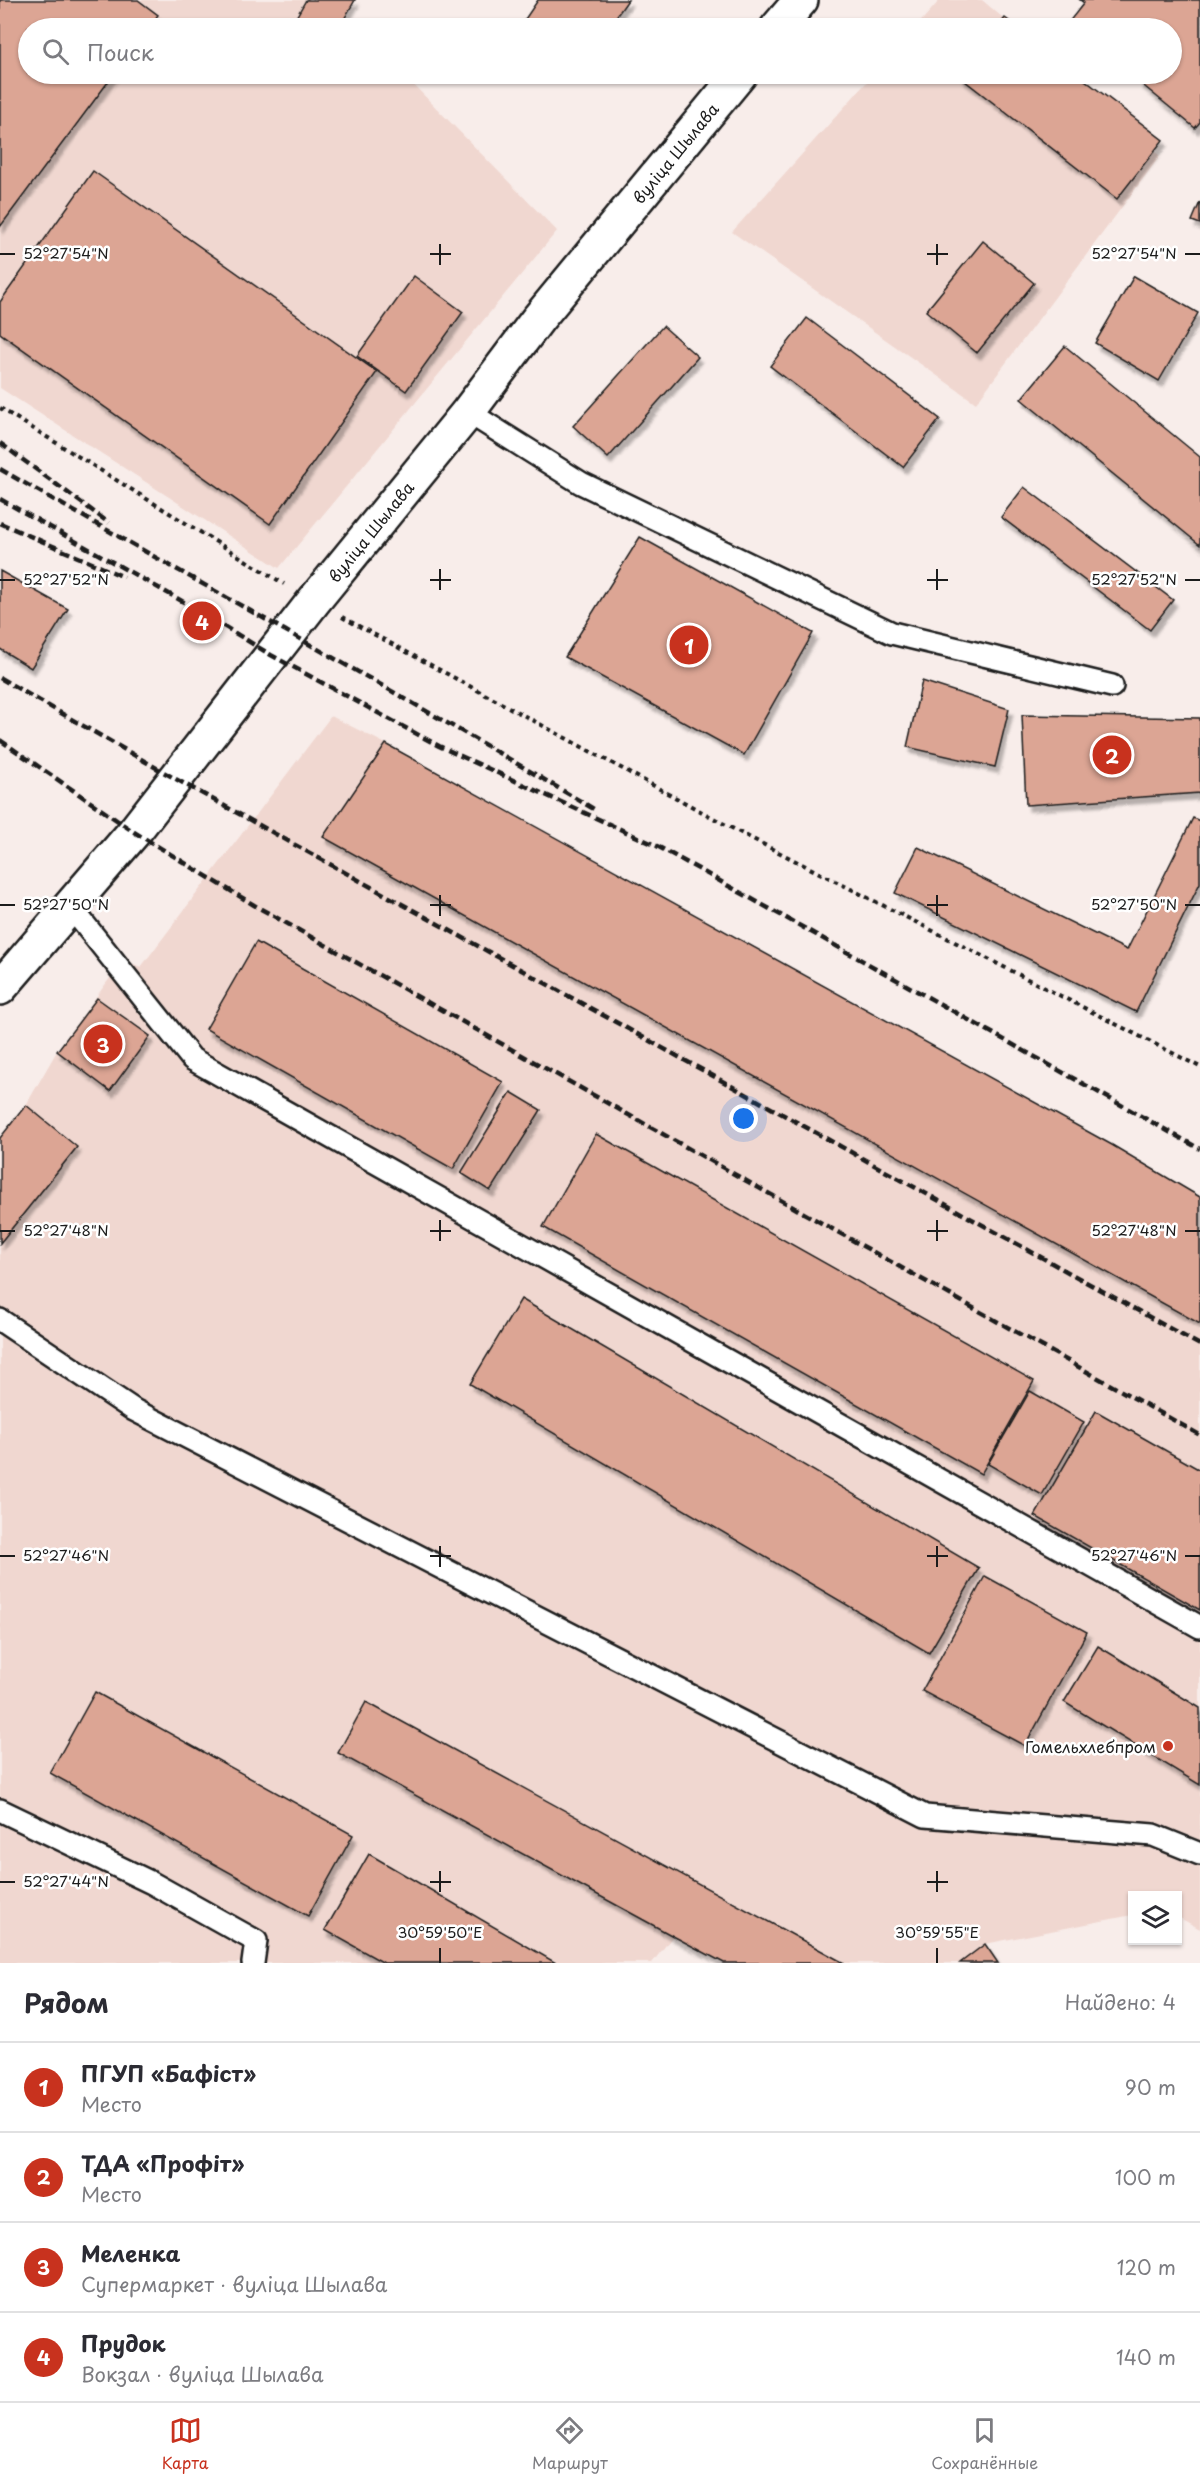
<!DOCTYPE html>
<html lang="ru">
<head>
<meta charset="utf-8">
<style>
  :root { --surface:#fff; --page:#f7f7f7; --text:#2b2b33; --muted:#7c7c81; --line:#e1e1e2; --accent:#c8321e }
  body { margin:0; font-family:"Playpen Sans",sans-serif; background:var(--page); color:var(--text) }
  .controls { position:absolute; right:18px; bottom:18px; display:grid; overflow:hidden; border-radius:0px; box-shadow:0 2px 4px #0004 }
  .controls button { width:54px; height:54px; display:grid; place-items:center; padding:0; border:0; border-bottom:2px solid var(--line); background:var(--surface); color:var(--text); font:30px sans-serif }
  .you { position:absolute; left:744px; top:1119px; width:21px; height:21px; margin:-15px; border:4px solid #fff; border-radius:50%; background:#1a73e8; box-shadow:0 0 0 9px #1a73e833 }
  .badge { display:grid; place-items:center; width:39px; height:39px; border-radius:50%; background:var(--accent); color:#fff; font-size:20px; font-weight:700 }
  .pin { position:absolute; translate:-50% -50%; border:3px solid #fff; box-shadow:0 2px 6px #0006 }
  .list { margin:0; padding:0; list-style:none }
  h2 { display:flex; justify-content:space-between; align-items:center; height:78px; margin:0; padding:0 24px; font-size:26px }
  h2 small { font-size:20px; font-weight:400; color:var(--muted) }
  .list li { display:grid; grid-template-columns:39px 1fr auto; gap:18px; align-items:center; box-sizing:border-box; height:90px; padding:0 24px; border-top:2px solid var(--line) }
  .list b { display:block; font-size:22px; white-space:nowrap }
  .list p { margin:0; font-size:20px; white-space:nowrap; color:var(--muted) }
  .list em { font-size:20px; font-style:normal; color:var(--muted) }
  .icon { flex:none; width:33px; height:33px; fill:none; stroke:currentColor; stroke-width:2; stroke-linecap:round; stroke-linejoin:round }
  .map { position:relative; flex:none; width:1200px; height:1963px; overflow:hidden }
  .search { position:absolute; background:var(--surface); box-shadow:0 2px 4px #0004; left:18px; right:18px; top:18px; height:66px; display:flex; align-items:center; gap:15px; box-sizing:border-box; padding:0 21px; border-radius:33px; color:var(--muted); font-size:22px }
  .sheet { height:438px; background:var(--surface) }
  nav { display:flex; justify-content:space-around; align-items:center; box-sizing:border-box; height:84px; border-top:2px solid var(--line); background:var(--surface); font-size:16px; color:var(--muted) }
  nav a { display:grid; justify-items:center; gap:3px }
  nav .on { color:var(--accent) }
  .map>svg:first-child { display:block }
</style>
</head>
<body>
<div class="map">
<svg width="1200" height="1963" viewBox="0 0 1200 1963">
  <defs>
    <filter id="shadow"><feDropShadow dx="3.5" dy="6" stdDeviation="1.5" flood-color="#0004"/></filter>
  </defs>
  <rect width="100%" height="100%" fill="#f8edea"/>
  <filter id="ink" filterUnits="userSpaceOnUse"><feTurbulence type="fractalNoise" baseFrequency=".0167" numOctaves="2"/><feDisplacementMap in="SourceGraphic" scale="12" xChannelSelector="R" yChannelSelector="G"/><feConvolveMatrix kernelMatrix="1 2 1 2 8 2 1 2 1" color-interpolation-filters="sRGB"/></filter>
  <g filter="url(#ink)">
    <!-- built -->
    <g fill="#f0d7d0">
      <path d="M 0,0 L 331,0 L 359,28 L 28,28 L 28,74 L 403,74 L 557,231 L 279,568 L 0,388 Z"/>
      <path d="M 940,0 L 982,0 L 1015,28 L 915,28 Z"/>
      <path d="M 874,74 L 1066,74 L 1160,156 L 976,403 L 732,232 Z"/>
      <path d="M 331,716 L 386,744 L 1112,1145 L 1200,1197 L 1200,1929 L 1178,1917 L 1178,1896 L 1132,1896 L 1132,1915 L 985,1944 L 960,1963 L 724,1963 L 673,1936 L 652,1963 L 0,1963 L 0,1138 L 26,1105 L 57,1051 L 123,960 L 141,967 Z"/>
    </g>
    <!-- building -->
    <g fill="#dca594" stroke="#1c1c1c" stroke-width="1.5" filter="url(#shadow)">
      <path d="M 0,0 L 138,0 L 158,15 L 148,28 L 28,28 L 28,74 L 114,74 L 0,227 Z"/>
      <path d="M 306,0 L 355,0 L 339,28 L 290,28 Z"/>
      <path d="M 538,0 L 628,0 L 608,28 L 525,28 L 521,25 Z"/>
      <path d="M 1080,0 L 1200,0 L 1200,122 L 1195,128 L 1139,82 L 1146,74 L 1172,74 L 1172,28 L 1064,28 L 1084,3 Z"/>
      <path d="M 1005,18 L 1019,28 L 997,28 Z"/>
      <path d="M 962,74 L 1077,74 L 1163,140 L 1117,199 L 960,77 Z"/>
      <path d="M 93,171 L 377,372 L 270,524 L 0,333 L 0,302 Z"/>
      <path d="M 1200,202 L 1200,224 L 1192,221 Z"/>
      <path d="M 983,241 L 1034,283 L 977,353 L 926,311 Z"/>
      <path d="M 414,276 L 463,312 L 406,391 L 357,356 Z"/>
      <path d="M 1134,276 L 1198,313 L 1159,381 L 1095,343 Z"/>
      <path d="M 807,318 L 940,419 L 903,467 L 770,366 Z"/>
      <path d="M 663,326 L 698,357 L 608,458 L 573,426 Z"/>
      <path d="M 1065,346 L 1200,457 L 1200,545 L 1021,399 Z"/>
      <path d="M 1024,487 L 1173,600 L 1150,630 L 1001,517 Z"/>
      <path d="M 640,537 L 813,633 L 744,755 L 565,657 Z"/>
      <path d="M 0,571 L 68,609 L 31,668 L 0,649 Z"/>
      <path d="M 922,681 L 1009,709 L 995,767 L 907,747 Z"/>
      <path d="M 1022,715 L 1200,718 L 1200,793 L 1026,805 Z"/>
      <path d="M 386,744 L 1112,1145 L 1200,1197 L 1200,1324 L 323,837 Z"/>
      <path d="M 1193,818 L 1200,821 L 1200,883 L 1136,1012 L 895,893 L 918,847 L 1127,950 Z"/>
      <path d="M 256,942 L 503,1082 L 453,1169 L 206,1029 Z"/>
      <path d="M 97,998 L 150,1036 L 110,1091 L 57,1051 Z"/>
      <path d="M 511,1092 L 541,1110 L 490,1191 L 461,1173 Z"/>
      <path d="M 26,1105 L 77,1147 L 0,1243 L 0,1138 Z"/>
      <path d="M 596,1134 L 1034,1381 L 981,1474 L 543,1227 Z"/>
      <path d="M 521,1299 L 979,1568 L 929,1653 L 470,1384 Z"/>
      <path d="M 1030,1391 L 1084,1422 L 1042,1495 L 988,1464 Z"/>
      <path d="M 1096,1411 L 1200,1470 L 1200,1610 L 1035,1516 Z"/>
      <path d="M 985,1576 L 1087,1632 L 1025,1746 L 922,1691 Z"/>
      <path d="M 1098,1646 L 1200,1708 L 1200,1785 L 1064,1702 Z"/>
      <path d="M 95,1692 L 353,1835 L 308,1916 L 50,1773 Z"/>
      <path d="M 366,1702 L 844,1963 L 724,1963 L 673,1936 L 338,1753 Z"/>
      <path d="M 369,1854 L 556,1963 L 384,1963 L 325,1930 Z"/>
      <path d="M 985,1944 L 998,1963 L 960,1963 Z"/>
    </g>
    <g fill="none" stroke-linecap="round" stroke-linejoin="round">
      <defs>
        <g id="lane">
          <path d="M 468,412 L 581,483 L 892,633 L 1112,686"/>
          <path d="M 70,906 L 192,1059 L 1200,1627"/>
          <path d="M 0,1320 L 134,1410 L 925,1816 L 1153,1835 L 1200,1854"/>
          <path d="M 0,1810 L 152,1883 L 256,1941 L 253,1963"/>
        </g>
        <g id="street">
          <path d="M 777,28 L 801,0"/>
          <path id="s1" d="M 0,988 L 134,832 L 313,602 L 468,412 L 538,319 L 740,74"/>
        </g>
      </defs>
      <!-- lane casing -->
      <use href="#lane" stroke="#1c1c1c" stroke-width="26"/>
      <!-- street casing -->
      <use href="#street" stroke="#1c1c1c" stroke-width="38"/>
      <!-- path -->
      <g stroke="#1c1c1c" stroke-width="4" stroke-dasharray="4.5 4.5" stroke-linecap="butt">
        <path d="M 0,408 L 284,584"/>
        <path d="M 342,617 L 741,833 L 1200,1067"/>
      </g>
      <!-- lane -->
      <use href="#lane" stroke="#fff" stroke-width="21"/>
      <!-- street -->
      <use href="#street" stroke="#fff" stroke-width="33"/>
      <!-- rail -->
      <g stroke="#1c1c1c" stroke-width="4.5" stroke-dasharray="9 4.5" stroke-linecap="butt">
        <path d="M 0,443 L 109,523"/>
        <path d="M 0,469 C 199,583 400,693 597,811"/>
        <path d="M 0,499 L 189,605 L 271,655 L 439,746 L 657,846 L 1200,1149"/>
        <path d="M 0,523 L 124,577"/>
        <path d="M 0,678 L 174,778 L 1200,1345"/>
        <path d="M 0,740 L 134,832 L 254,905 L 1200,1435"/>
      </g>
    </g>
  </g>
  <!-- ticks -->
  <path fill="none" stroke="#1c1c1c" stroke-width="2" d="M 440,244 L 440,265M 937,244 L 937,265M 0,254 L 15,254M 430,254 L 451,254M 927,254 L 948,254M 1185,254 L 1200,254M 440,569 L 440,590M 937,569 L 937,590M 0,580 L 15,580M 430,580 L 451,580M 927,580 L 948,580M 1185,580 L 1200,580M 440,895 L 440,916M 937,895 L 937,916M 0,905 L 15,905M 430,905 L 451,905M 927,905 L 948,905M 1185,905 L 1200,905M 440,1220 L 440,1241M 937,1220 L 937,1241M 0,1231 L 15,1231M 430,1231 L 451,1231M 927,1231 L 948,1231M 1185,1231 L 1200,1231M 440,1546 L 440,1567M 937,1546 L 937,1567M 0,1556 L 15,1556M 430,1556 L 451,1556M 927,1556 L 948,1556M 1185,1556 L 1200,1556M 440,1871 L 440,1892M 937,1871 L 937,1892M 0,1882 L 15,1882M 430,1882 L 451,1882M 927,1882 L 948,1882M 440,1948 L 440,1963M 937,1948 L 937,1963"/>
  <!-- markers -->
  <circle fill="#c8321e" stroke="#fff" stroke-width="2" cx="1168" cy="1746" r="6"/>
  <g text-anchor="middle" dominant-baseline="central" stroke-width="5" stroke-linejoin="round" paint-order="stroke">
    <!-- street labels -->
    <g font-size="16" fill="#1c1c1c" stroke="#fff">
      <text stroke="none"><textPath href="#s1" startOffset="1074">вуліца Шылава</textPath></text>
      <text stroke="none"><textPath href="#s1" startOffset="588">вуліца Шылава</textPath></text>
    </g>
    <!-- poi labels -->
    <g font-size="16" fill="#1c1c1c" stroke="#fff" text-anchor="end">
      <text x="1156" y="1746">Гомельхлебпром</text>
    </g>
  </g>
  <g font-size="15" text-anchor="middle" fill="#1c1c1c" stroke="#fff" stroke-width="5" stroke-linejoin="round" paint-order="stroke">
    <text x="66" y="259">52°27'54"N</text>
    <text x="1134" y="259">52°27'54"N</text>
    <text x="66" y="585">52°27'52"N</text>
    <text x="1134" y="585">52°27'52"N</text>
    <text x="66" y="910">52°27'50"N</text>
    <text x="1134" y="910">52°27'50"N</text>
    <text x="66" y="1236">52°27'48"N</text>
    <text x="1134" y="1236">52°27'48"N</text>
    <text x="66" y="1561">52°27'46"N</text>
    <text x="1134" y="1561">52°27'46"N</text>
    <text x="66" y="1887">52°27'44"N</text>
    <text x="440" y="1938">30°59'50"E</text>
    <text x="937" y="1938">30°59'55"E</text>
  </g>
</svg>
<div class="controls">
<button><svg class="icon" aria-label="layers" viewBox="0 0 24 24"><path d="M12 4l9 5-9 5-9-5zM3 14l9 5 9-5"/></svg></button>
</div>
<div class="you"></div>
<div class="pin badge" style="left:689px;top:645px">1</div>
<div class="pin badge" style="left:1112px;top:755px">2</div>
<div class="pin badge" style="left:103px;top:1044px">3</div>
<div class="pin badge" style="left:202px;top:621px">4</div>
<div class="search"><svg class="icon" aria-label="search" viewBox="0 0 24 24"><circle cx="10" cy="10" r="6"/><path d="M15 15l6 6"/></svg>Поиск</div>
</div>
<section class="sheet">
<h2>Рядом<small>Найдено: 4</small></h2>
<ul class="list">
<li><span class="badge">1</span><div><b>ПГУП «Бафіст»</b><p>Место</p></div><em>90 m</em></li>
<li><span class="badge">2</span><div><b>ТДА «Профіт»</b><p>Место</p></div><em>100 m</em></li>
<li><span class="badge">3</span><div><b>Меленка</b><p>Супермаркет · вуліца Шылава</p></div><em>120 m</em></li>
<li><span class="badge">4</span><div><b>Прудок</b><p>Вокзал · вуліца Шылава</p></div><em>140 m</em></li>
</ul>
</section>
<nav>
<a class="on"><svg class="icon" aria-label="map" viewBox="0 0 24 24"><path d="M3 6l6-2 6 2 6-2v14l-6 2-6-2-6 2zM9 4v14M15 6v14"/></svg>Карта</a>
<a><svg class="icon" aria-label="directions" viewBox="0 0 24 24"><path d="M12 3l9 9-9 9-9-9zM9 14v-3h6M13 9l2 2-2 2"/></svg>Маршрут</a>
<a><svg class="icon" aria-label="saved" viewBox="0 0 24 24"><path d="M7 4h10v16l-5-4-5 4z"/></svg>Сохранённые</a>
</nav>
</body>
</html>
